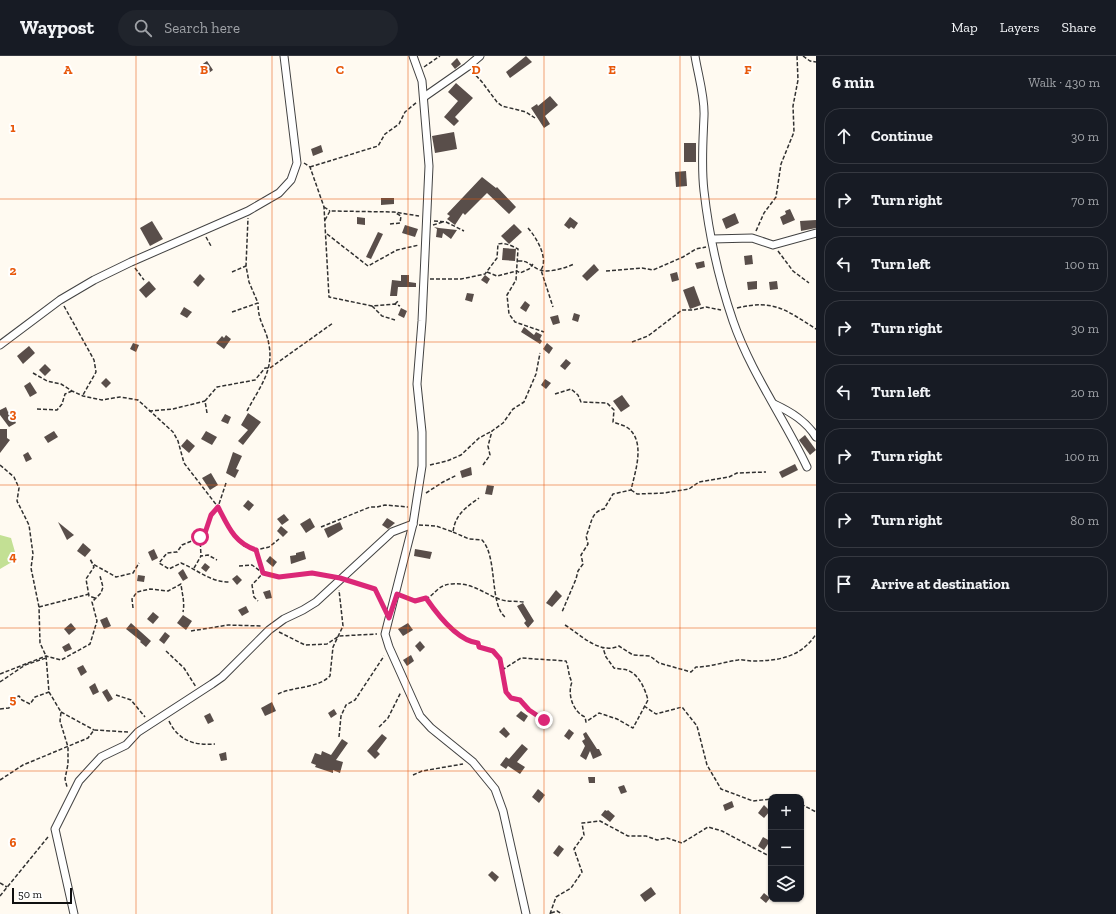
<!DOCTYPE html>
<html lang="en">
<head>
<meta charset="utf-8">
<style>
  :root { --surface:#171b24; --page:#20242c; --text:#f1f3f6; --muted:#9ea1a6; --line:#363941 }
  body { margin:0; font-family:"Zilla Slab",serif; background:var(--page); color:var(--text) }
  .controls { position:absolute; right:12px; bottom:12px; display:grid; overflow:hidden; border-radius:8px; box-shadow:0 1px 3px #0004 }
  .controls button { width:36px; height:36px; display:grid; place-items:center; padding:0; border:0; border-bottom:1px solid var(--line); background:var(--surface); color:var(--text); font:20px sans-serif }
  .scale { position:absolute; left:12px; bottom:10px; width:60px; box-sizing:border-box; padding-left:4px; border:2px solid #0f0f0f; border-top:0; font-size:11px; line-height:14px; white-space:nowrap; color:#0f0f0f; -webkit-text-stroke:3px #fff; paint-order:stroke }
  .stop { position:absolute; width:12px; height:12px; margin:-9px; border:3px solid #db2777; border-radius:50%; background:#fff }
  .stop.end { background:#db2777; border-color:#fff; box-shadow:0 1px 4px #0008 }
  .list { margin:0; padding:0; list-style:none }
  h2 { display:flex; justify-content:space-between; align-items:center; height:52px; margin:0; padding:0 16px; font-size:17px }
  h2 small { font-size:13px; font-weight:400; color:var(--muted) }
  .list li { display:grid; grid-template-columns:26px 1fr auto; gap:12px; align-items:center; box-sizing:border-box; height:56px; margin:0 8px 8px; padding:0 8px; border:1px solid var(--line); border-radius:16px }
  .list b { display:block; font-size:15px; white-space:nowrap }
  .list em { font-size:13px; font-style:normal; color:var(--muted) }
  .icon { flex:none; width:22px; height:22px; fill:none; stroke:currentColor; stroke-width:2; stroke-linecap:round; stroke-linejoin:round }
  .map { position:relative; flex:none; width:816px; height:858px; overflow:hidden }
  header { display:flex; align-items:center; gap:24px; box-sizing:border-box; height:56px; padding:0 20px; background:var(--surface); border-bottom:1px solid var(--line) }
  header strong { font-size:19px }
  nav { display:flex; gap:22px; margin-inline-start:auto; font-size:14px }
  .search { width:280px; height:36px; background:var(--page); display:flex; align-items:center; gap:10px; box-sizing:border-box; padding:0 14px; border-radius:22px; color:var(--muted); font-size:15px }
  main { display:flex }
  aside { flex:1; background:var(--surface) }
  .map>svg:first-child { display:block }
</style>
</head>
<body>
<header>
<strong>Waypost</strong>
<div class="search"><svg class="icon" aria-label="search" viewBox="0 0 24 24"><circle cx="10" cy="10" r="6"/><path d="M15 15l6 6"/></svg>Search here</div>
<nav><a>Map</a><a>Layers</a><a>Share</a></nav>
</header>
<main>
<div class="map">
<svg width="816" height="858" viewBox="0 0 816 858">
  <rect width="100%" height="100%" fill="#fffaf1"/>
  <!-- forest -->
  <path fill="#c3e094" d="M 0,479 L 11,482 L 17,503 L 0,513 Z"/>
  <!-- building -->
  <g fill="#594e4a">
    <path d="M 526,0 L 532,6 L 510,22 L 506,16 Z"/>
    <path d="M 457,2 L 461,8 L 455,13 L 451,8 Z"/>
    <path d="M 207,5 L 213,14 L 206,19 L 200,10 Z"/>
    <path d="M 456,27 L 473,42 L 455,61 L 459,65 L 454,70 L 444,61 L 458,45 L 448,36 Z"/>
    <path d="M 550,40 L 558,49 L 545,60 L 550,68 L 544,72 L 531,52 L 537,48 L 538,50 Z"/>
    <path d="M 454,76 L 457,93 L 435,97 L 432,80 Z"/>
    <rect x="684" y="87" width="12" height="19"/>
    <path d="M 321,89 L 323,96 L 313,100 L 311,93 Z"/>
    <path d="M 686,115 L 687,130 L 676,131 L 675,116 Z"/>
    <path d="M 482,121 L 496,132 L 497,131 L 516,151 L 509,158 L 487,137 L 465,159 L 463,157 L 455,169 L 447,163 L 450,160 L 447,158 Z"/>
    <path d="M 381,142 L 394,142 L 394,148 L 381,149 Z"/>
    <path d="M 790,153 L 795,164 L 783,169 L 780,161 L 786,158 L 785,155 Z"/>
    <path d="M 735,157 L 739,167 L 726,173 L 722,163 Z"/>
    <path d="M 357,161 L 365,162 L 365,169 L 357,168 Z"/>
    <path d="M 570,161 L 578,167 L 574,173 L 571,171 L 569,173 L 564,169 Z"/>
    <path d="M 816,164 L 816,172 L 801,175 L 800,165 Z"/>
    <path d="M 152,165 L 163,183 L 150,190 L 140,172 Z"/>
    <path d="M 514,168 L 522,176 L 509,188 L 501,180 Z"/>
    <path d="M 405,169 L 418,173 L 415,181 L 402,177 Z"/>
    <path d="M 434,171 L 439,172 L 457,174 L 451,183 L 443,177 L 442,182 L 436,181 L 437,173 Z"/>
    <path d="M 378,176 L 383,178 L 371,203 L 366,201 Z"/>
    <path d="M 503,192 L 516,193 L 515,205 L 502,204 Z"/>
    <path d="M 752,199 L 753,208 L 745,209 L 744,200 Z"/>
    <path d="M 704,205 L 705,211 L 697,213 L 695,207 Z"/>
    <path d="M 594,208 L 599,214 L 587,225 L 582,220 Z"/>
    <path d="M 677,216 L 679,224 L 672,226 L 670,218 Z"/>
    <path d="M 200,218 L 205,223 L 198,231 L 193,226 Z"/>
    <path d="M 401,219 L 409,219 L 409,226 L 416,227 L 416,231 L 398,231 L 397,240 L 390,240 L 392,224 L 401,225 Z"/>
    <path d="M 485,219 L 490,223 L 487,228 L 481,224 Z"/>
    <path d="M 149,225 L 156,233 L 146,242 L 139,234 Z"/>
    <path d="M 757,225 L 757,233 L 748,234 L 747,226 Z"/>
    <path d="M 777,225 L 778,233 L 770,234 L 769,226 Z"/>
    <path d="M 694,230 L 701,249 L 690,253 L 683,234 Z"/>
    <path d="M 467,237 L 474,238 L 472,246 L 465,244 Z"/>
    <path d="M 525,245 L 530,249 L 526,256 L 520,252 Z"/>
    <path d="M 184,251 L 192,256 L 187,262 L 180,258 Z"/>
    <path d="M 401,252 L 407,255 L 404,262 L 398,259 Z"/>
    <path d="M 574,257 L 580,259 L 578,266 L 572,264 Z"/>
    <path d="M 558,259 L 560,267 L 553,269 L 550,261 Z"/>
    <path d="M 524,271 L 534,279 L 536,276 L 542,279 L 540,283 L 542,285 L 540,288 L 521,276 Z"/>
    <path d="M 226,279 L 231,283 L 224,293 L 216,287 L 222,280 L 224,282 Z"/>
    <path d="M 133,287 L 139,289 L 136,296 L 130,293 Z"/>
    <path d="M 547,287 L 553,292 L 549,298 L 543,293 Z"/>
    <path d="M 29,290 L 35,297 L 23,308 L 17,300 Z"/>
    <path d="M 566,303 L 571,307 L 565,314 L 560,310 Z"/>
    <path d="M 45,308 L 51,314 L 45,320 L 39,314 Z"/>
    <path d="M 106,322 L 111,327 L 106,332 L 101,327 Z"/>
    <path d="M 545,323 L 551,327 L 546,333 L 541,329 Z"/>
    <path d="M 30,326 L 37,337 L 30,341 L 24,330 Z"/>
    <path d="M 622,339 L 630,350 L 621,356 L 613,345 Z"/>
    <path d="M 6,351 L 8,356 L 10,355 L 16,367 L 9,371 L 0,359 L 0,354 Z"/>
    <path d="M 248,357 L 261,366 L 243,389 L 238,385 L 248,374 L 241,369 Z"/>
    <path d="M 225,358 L 231,361 L 228,368 L 221,365 Z"/>
    <path d="M 0,373 L 7,373 L 7,382 L 10,384 L 0,397 Z"/>
    <path d="M 54,375 L 58,381 L 48,387 L 44,381 Z"/>
    <path d="M 206,375 L 217,381 L 212,389 L 201,383 Z"/>
    <path d="M 805,379 L 816,394 L 810,399 L 799,384 Z"/>
    <path d="M 187,383 L 195,390 L 189,397 L 181,390 Z"/>
    <path d="M 28,396 L 32,403 L 26,406 L 23,399 Z"/>
    <path d="M 233,396 L 242,400 L 236,413 L 239,414 L 235,422 L 226,417 Z"/>
    <path d="M 795,408 L 798,414 L 782,422 L 779,416 Z"/>
    <path d="M 471,411 L 472,419 L 462,422 L 460,415 Z"/>
    <path d="M 211,417 L 218,429 L 210,434 L 202,422 Z"/>
    <path d="M 487,429 L 494,430 L 492,439 L 485,438 Z"/>
    <path d="M 248,444 L 254,449 L 249,455 L 243,450 Z"/>
    <path d="M 284,458 L 289,464 L 282,469 L 277,463 Z"/>
    <path d="M 310,462 L 315,471 L 306,477 L 300,468 Z"/>
    <path d="M 387,462 L 395,467 L 388,473 L 382,469 Z"/>
    <path d="M 58,466 L 74,479 L 67,484 Z"/>
    <path d="M 340,466 L 343,473 L 328,482 L 324,473 Z"/>
    <path d="M 281,470 L 288,476 L 283,481 L 277,475 Z"/>
    <path d="M 83,487 L 91,494 L 85,501 L 77,495 Z"/>
    <path d="M 154,493 L 158,502 L 152,505 L 148,496 Z"/>
    <path d="M 415,493 L 432,496 L 430,503 L 414,500 Z"/>
    <path d="M 304,495 L 306,503 L 291,508 L 290,500 L 296,499 L 296,497 Z"/>
    <path d="M 270,500 L 277,506 L 273,511 L 266,505 Z"/>
    <path d="M 205,507 L 210,511 L 206,516 L 201,512 Z"/>
    <path d="M 183,513 L 188,522 L 183,525 L 178,517 Z"/>
    <path d="M 138,519 L 145,520 L 144,526 L 137,525 Z"/>
    <path d="M 237,519 L 242,524 L 237,529 L 232,523 Z"/>
    <path d="M 270,534 L 272,542 L 266,543 L 263,536 Z"/>
    <path d="M 556,534 L 562,540 L 552,551 L 546,547 Z"/>
    <path d="M 523,547 L 534,565 L 528,572 L 524,567 L 526,565 L 517,550 Z"/>
    <path d="M 246,550 L 249,556 L 242,560 L 238,554 Z"/>
    <path d="M 153,556 L 159,561 L 153,568 L 147,563 Z"/>
    <path d="M 183,559 L 192,565 L 186,574 L 177,567 Z"/>
    <path d="M 107,561 L 111,570 L 104,573 L 100,564 Z"/>
    <path d="M 71,567 L 76,573 L 69,579 L 64,573 Z"/>
    <path d="M 131,567 L 151,585 L 146,591 L 140,586 L 141,585 L 126,573 Z"/>
    <path d="M 408,567 L 413,574 L 403,580 L 398,573 Z"/>
    <path d="M 165,576 L 170,580 L 164,588 L 159,584 Z"/>
    <path d="M 420,585 L 425,591 L 420,596 L 415,590 Z"/>
    <path d="M 69,587 L 72,593 L 65,596 L 62,591 Z"/>
    <path d="M 411,599 L 414,605 L 407,610 L 403,604 Z"/>
    <path d="M 83,609 L 87,616 L 81,620 L 77,612 Z"/>
    <path d="M 95,627 L 99,636 L 93,639 L 89,631 Z"/>
    <path d="M 107,633 L 113,643 L 108,646 L 102,636 Z"/>
    <path d="M 272,646 L 276,655 L 265,660 L 261,652 Z"/>
    <path d="M 334,653 L 337,658 L 331,662 L 328,657 Z"/>
    <path d="M 521,655 L 528,660 L 524,666 L 516,660 Z"/>
    <path d="M 210,657 L 214,665 L 208,668 L 204,660 Z"/>
    <path d="M 504,671 L 510,678 L 506,682 L 499,676 Z"/>
    <path d="M 569,673 L 574,677 L 569,684 L 564,680 Z"/>
    <path d="M 586,676 L 597,693 L 599,693 L 602,699 L 593,703 L 590,695 L 586,704 L 580,700 L 585,690 L 582,685 L 585,683 L 583,678 Z"/>
    <path d="M 382,678 L 387,682 L 377,695 L 380,698 L 375,703 L 367,695 Z"/>
    <path d="M 342,683 L 348,687 L 336,704 L 343,706 L 340,717 L 333,714 L 333,717 L 315,711 L 316,709 L 311,707 L 315,697 L 321,699 L 322,695 L 331,699 Z"/>
    <path d="M 522,688 L 528,693 L 517,706 L 525,711 L 520,718 L 508,710 L 506,713 L 500,709 L 506,701 L 509,703 Z"/>
    <path d="M 226,696 L 227,704 L 221,705 L 219,698 Z"/>
    <path d="M 588,721 L 595,721 L 595,727 L 589,727 Z"/>
    <path d="M 624,729 L 627,736 L 621,738 L 618,731 Z"/>
    <path d="M 538,733 L 545,739 L 539,747 L 532,741 Z"/>
    <path d="M 732,745 L 734,751 L 725,755 L 723,749 Z"/>
    <path d="M 764,749 L 770,755 L 764,762 L 758,757 Z"/>
    <path d="M 605,754 L 607,755 L 608,754 L 615,760 L 610,766 L 601,759 Z"/>
    <path d="M 763,781 L 770,785 L 764,794 L 758,790 Z"/>
    <path d="M 559,789 L 564,793 L 558,801 L 553,797 Z"/>
    <path d="M 492,815 L 499,821 L 495,826 L 488,819 Z"/>
    <path d="M 651,831 L 656,838 L 645,846 L 640,839 Z"/>
    <path d="M 764,837 L 770,842 L 766,847 L 760,842 Z"/>
  </g>
  <g fill="none" stroke-linecap="round" stroke-linejoin="round">
    <defs>
      <g id="street">
        <path d="M 413,0 L 422,25 L 429,110 L 422,265 L 417,328 L 422,376 L 422,410 L 413,468 L 385,578 L 389,591 L 420,660 L 431,672 L 473,706 L 495,733 L 503,755 L 526,858"/>
        <path d="M 695,0 C 698,19 705,41 704,60 C 703,85 701,110 704,135 C 709,179 719,224 733,265 C 751,317 784,362 807,411"/>
        <path d="M 424,41 L 467,11 L 480,0"/>
        <path d="M 712,183 L 752,182 L 773,189 L 816,177"/>
        <path d="M 0,289 L 60,244 L 94,224 L 131,206 L 248,155 L 279,137 L 291,124 L 297,107 L 284,0"/>
        <path d="M 774,348 C 791,356 806,365 816,381"/>
        <path d="M 74,858 L 55,773 L 79,725 L 101,701 L 126,689 L 138,676 L 212,628 L 222,621 L 269,574 L 284,563 L 303,554 L 316,546 L 392,476 L 413,468"/>
      </g>
    </defs>
    <!-- street casing -->
    <use href="#street" stroke="#424242" stroke-width="9"/>
    <!-- path -->
    <g stroke="#313131" stroke-width="1.5" stroke-dasharray="4 2" stroke-linecap="butt">
      <path d="M 803,0 L 810,5 L 816,6"/>
      <path d="M 424,11 L 440,0"/>
      <path d="M 472,15 L 482,26 L 497,46 L 502,50 L 526,56 L 535,62"/>
      <path d="M 304,107 L 310,111 L 324,151 L 329,241 L 372,250 L 395,248 L 400,250"/>
      <path d="M 310,111 L 378,90 L 385,78 L 399,68 L 405,56 L 417,46"/>
      <path d="M 324,151 L 330,155"/>
      <path d="M 325,164 L 330,155 L 394,156 L 419,160"/>
      <path d="M 434,165 L 446,166 L 464,175"/>
      <path d="M 390,168 L 400,167 L 401,160 L 396,157"/>
      <path d="M 433,169 L 443,166"/>
      <path d="M 528,172 C 536,181 549,202 541,214 L 553,251"/>
      <path d="M 756,175 L 764,157 L 776,141 L 781,108 L 794,76 L 793,50 L 798,24 L 797,0"/>
      <path d="M 327,178 L 368,210 L 397,194 L 419,189"/>
      <path d="M 206,181 L 211,190"/>
      <path d="M 778,195 L 793,215 L 809,227"/>
      <path d="M 518,205 C 529,204 531,211 540,214 C 550,217 565,212 574,208"/>
      <path d="M 135,212 L 144,224"/>
      <path d="M 606,215 L 642,212 L 653,214 L 683,201 L 696,193 L 706,191"/>
      <path d="M 232,216 L 246,210"/>
      <path d="M 487,216 L 497,220 L 517,215 L 520,217 L 529,213 L 533,208"/>
      <path d="M 430,223 L 461,223 L 485,218 L 497,202 L 498,188 C 505,186 512,190 518,193 L 516,224 L 507,239 L 509,258 L 515,266 L 544,276"/>
      <path d="M 395,248 L 398,245"/>
      <path d="M 64,250 L 94,304 L 96,316 L 83,339"/>
      <path d="M 372,250 L 382,260 L 395,264"/>
      <path d="M 737,252 C 774,243 786,254 816,273"/>
      <path d="M 232,256 L 258,247 L 249,226 L 246,210 L 248,162"/>
      <path d="M 632,286 L 648,280 L 682,254 L 693,254 L 706,251 L 721,254"/>
      <path d="M 33,317 L 47,325 L 61,328 L 72,335 L 83,340 L 102,344 L 120,341 L 138,344 L 173,376 L 178,385 L 184,407 L 218,451 L 237,484 L 244,490 L 256,494 L 269,491 L 279,483"/>
      <path d="M 555,338 L 571,333 L 578,339 L 581,346 L 607,347 L 614,354 L 613,366 C 618,368 624,369 628,372 C 646,386 635,416 631,434 L 613,438 L 604,453 C 590,456 592,468 586,480 L 588,488 L 581,499 L 583,508 L 578,515 L 576,523 L 562,556"/>
      <path d="M 37,353 L 57,354 L 62,348 L 65,338 L 72,335"/>
      <path d="M 149,355 L 173,353 L 205,345"/>
      <path d="M 247,355 C 259,332 274,315 269,289 C 266,271 258,267 258,247"/>
      <path d="M 207,357 L 205,345 L 217,331 L 255,324 L 265,312 L 270,312 L 333,267"/>
      <path d="M 0,409 L 14,421 L 19,432 L 17,445 L 29,469 L 33,498 L 31,512 L 39,551 L 40,587 L 46,600 L 49,636 L 61,656 L 60,665 L 68,691 L 68,708 L 65,723 L 67,731"/>
      <path d="M 430,409 L 447,405 L 461,399 L 479,382 L 492,375"/>
      <path d="M 483,409 L 490,399 L 488,390 L 492,375 L 503,367 L 513,353 L 524,346 L 536,318 L 540,297"/>
      <path d="M 226,427 L 218,451 L 211,459 L 204,480 L 182,489 L 177,496 L 167,497 L 159,507 L 169,513 L 181,507 C 198,514 210,526 229,526"/>
      <path d="M 631,434 L 637,438 L 664,437 L 689,433 L 699,426 L 729,421 L 737,417 L 766,416"/>
      <path d="M 426,437 L 443,426 L 457,419"/>
      <path d="M 419,469 L 436,470 L 453,476 C 455,459 465,452 479,442"/>
      <path d="M 321,471 L 370,451 L 377,451 L 385,449 L 408,451"/>
      <path d="M 453,476 L 469,483 L 482,484 C 498,501 489,547 505,561"/>
      <path d="M 200,481 L 201,500"/>
      <path d="M 256,494 L 263,517 L 279,521 L 311,517 L 333,521"/>
      <path d="M 239,510 L 252,509 L 263,517 L 252,529 L 254,541 L 258,545"/>
      <path d="M 194,512 L 201,500 L 208,499 L 217,504"/>
      <path d="M 348,525 L 375,533 L 384,551"/>
      <path d="M 402,540 C 437,553 429,529 452,528 C 471,526 483,537 499,543 C 507,546 516,545 524,546"/>
      <path d="M 95,542 L 89,540 L 86,523 L 94,511 L 90,503 L 93,508 L 116,521 L 133,517 L 139,507"/>
      <path d="M 426,542 C 437,558 458,585 478,587 L 479,591 L 493,595 L 500,603 L 506,636 L 511,643 L 520,644 L 538,662 L 544,664"/>
      <path d="M 39,551 L 89,538"/>
      <path d="M 133,552 L 132,543 L 137,536 L 150,533 L 168,535 L 181,528 C 182,538 185,546 183,556"/>
      <path d="M 565,569 C 580,578 599,599 619,590 L 633,599 L 650,600 L 659,607 L 691,616 L 696,611 C 710,611 724,606 738,604 C 742,603 747,605 751,605 C 777,605 801,602 816,578"/>
      <path d="M 191,575 L 228,569 L 261,570"/>
      <path d="M 279,576 L 305,589 L 327,588 L 339,580 L 377,578"/>
      <path d="M 166,595 L 184,612 L 196,631"/>
      <path d="M 502,614 L 521,602 L 566,605 C 569,612 568,619 572,626 C 567,638 573,656 585,661 L 586,666 L 599,657 L 617,663 L 633,672 L 648,644 C 645,633 639,618 627,614 C 623,613 618,613 614,612 L 606,601 L 603,592"/>
      <path d="M 0,618 L 46,600 L 61,604 L 90,588 L 97,565 L 92,546 L 101,537 L 103,531 L 100,520"/>
      <path d="M 0,626 L 25,609 L 46,602"/>
      <path d="M 278,638 C 294,630 317,633 330,620 L 333,591 L 343,570 L 339,534"/>
      <path d="M 116,639 L 131,644 L 145,661"/>
      <path d="M 644,650 L 656,658 L 682,651 L 697,670 L 707,709 L 721,733 L 753,745 L 771,743"/>
      <path d="M 0,653 L 9,652 L 13,642 L 19,640 L 22,644 L 30,648 L 35,641 L 49,636"/>
      <path d="M 61,656 L 94,674"/>
      <path d="M 169,665 C 178,684 194,690 215,688"/>
      <path d="M 379,671 L 388,662 L 401,636"/>
      <path d="M 339,681 L 341,660 L 346,649 L 355,644 L 384,600"/>
      <path d="M 413,719 L 422,715 L 463,708"/>
      <path d="M 0,724 L 23,709 L 88,682 L 94,674 L 128,676"/>
      <path d="M 801,748 L 816,756"/>
      <path d="M 0,827 L 7,831"/>
      <path d="M 0,840 L 48,781"/>
      <path d="M 551,857 L 557,855 L 562,858"/>
      <path d="M 550,858 L 556,841 L 571,832 L 582,816 L 574,793 L 584,779 L 582,767 L 600,765 L 628,780 L 646,780 L 657,784 L 667,782 L 682,787 L 708,771 L 722,775 L 771,801"/>
    </g>
    <!-- street -->
    <use href="#street" stroke="#fff" stroke-width="7"/>
  </g>
  <g fill="none" stroke-linecap="round" stroke-linejoin="round">
    <!-- route -->
    <path stroke="#db2777" stroke-width="5" d="M 200,481 L 204,480 L 211,459 L 218,451 C 228,470 234,487 256,494 L 263,517 L 279,521 L 312,517 L 340,522 L 375,533 L 389,562 L 397,538 L 415,545 L 426,542 C 437,558 458,585 478,587 L 479,591 L 493,595 L 500,603 L 506,636 L 511,642 L 520,644 L 529,654 L 544,664"/>
  </g>
  <!-- grid -->
  <path fill="none" stroke="#e8590c" stroke-width="1" stroke-opacity="0.55" d="M 136,0 L 136,858M 272,0 L 272,858M 408,0 L 408,858M 544,0 L 544,858M 680,0 L 680,858M 0,143 L 816,143M 0,286 L 816,286M 0,429 L 816,429M 0,572 L 816,572M 0,715 L 816,715"/>
  <g font-size="13" text-anchor="middle" font-weight="bold" fill="#e8590c" stroke="#fff" stroke-width="4" stroke-linejoin="round" paint-order="stroke">
    <text x="68" y="18">A</text>
    <text x="204" y="18">B</text>
    <text x="340" y="18">C</text>
    <text x="476" y="18">D</text>
    <text x="612" y="18">E</text>
    <text x="748" y="18">F</text>
    <text x="13" y="76">1</text>
    <text x="13" y="219">2</text>
    <text x="13" y="362">3</text>
    <text x="13" y="505">4</text>
    <text x="13" y="648">5</text>
    <text x="13" y="791">6</text>
  </g>
</svg>
<div class="controls">
<button>+</button>
<button>−</button>
<button><svg class="icon" aria-label="layers" viewBox="0 0 24 24"><path d="M12 4l9 5-9 5-9-5zM3 14l9 5 9-5"/></svg></button>
</div>
<div class="scale">50 m</div>
<div class="stop" style="left:200px;top:481px"></div>
<div class="stop end" style="left:544px;top:664px"></div>
</div>
<aside>
<h2>6 min<small>Walk · 430 m</small></h2>
<ul class="list">
<li><svg class="icon" aria-label="ahead" viewBox="0 0 24 24"><path d="M12 20V5M6 11l6-6 6 6"/></svg><div><b>Continue</b></div><em>30 m</em></li>
<li><svg class="icon" aria-label="right" viewBox="0 0 24 24"><path d="M7 20v-9h11M14 6l5 5-5 5"/></svg><div><b>Turn right</b></div><em>70 m</em></li>
<li><svg class="icon" aria-label="left" viewBox="0 0 24 24"><path d="M17 20v-9H6M10 6l-5 5 5 5"/></svg><div><b>Turn left</b></div><em>100 m</em></li>
<li><svg class="icon" aria-label="right" viewBox="0 0 24 24"><path d="M7 20v-9h11M14 6l5 5-5 5"/></svg><div><b>Turn right</b></div><em>30 m</em></li>
<li><svg class="icon" aria-label="left" viewBox="0 0 24 24"><path d="M17 20v-9H6M10 6l-5 5 5 5"/></svg><div><b>Turn left</b></div><em>20 m</em></li>
<li><svg class="icon" aria-label="right" viewBox="0 0 24 24"><path d="M7 20v-9h11M14 6l5 5-5 5"/></svg><div><b>Turn right</b></div><em>100 m</em></li>
<li><svg class="icon" aria-label="right" viewBox="0 0 24 24"><path d="M7 20v-9h11M14 6l5 5-5 5"/></svg><div><b>Turn right</b></div><em>80 m</em></li>
<li><svg class="icon" aria-label="arrive" viewBox="0 0 24 24"><path d="M6 21V4h12l-3 4 3 4H6"/></svg><div><b>Arrive at destination</b></div></li>
</ul>
</aside>
</main>
</body>
</html>
